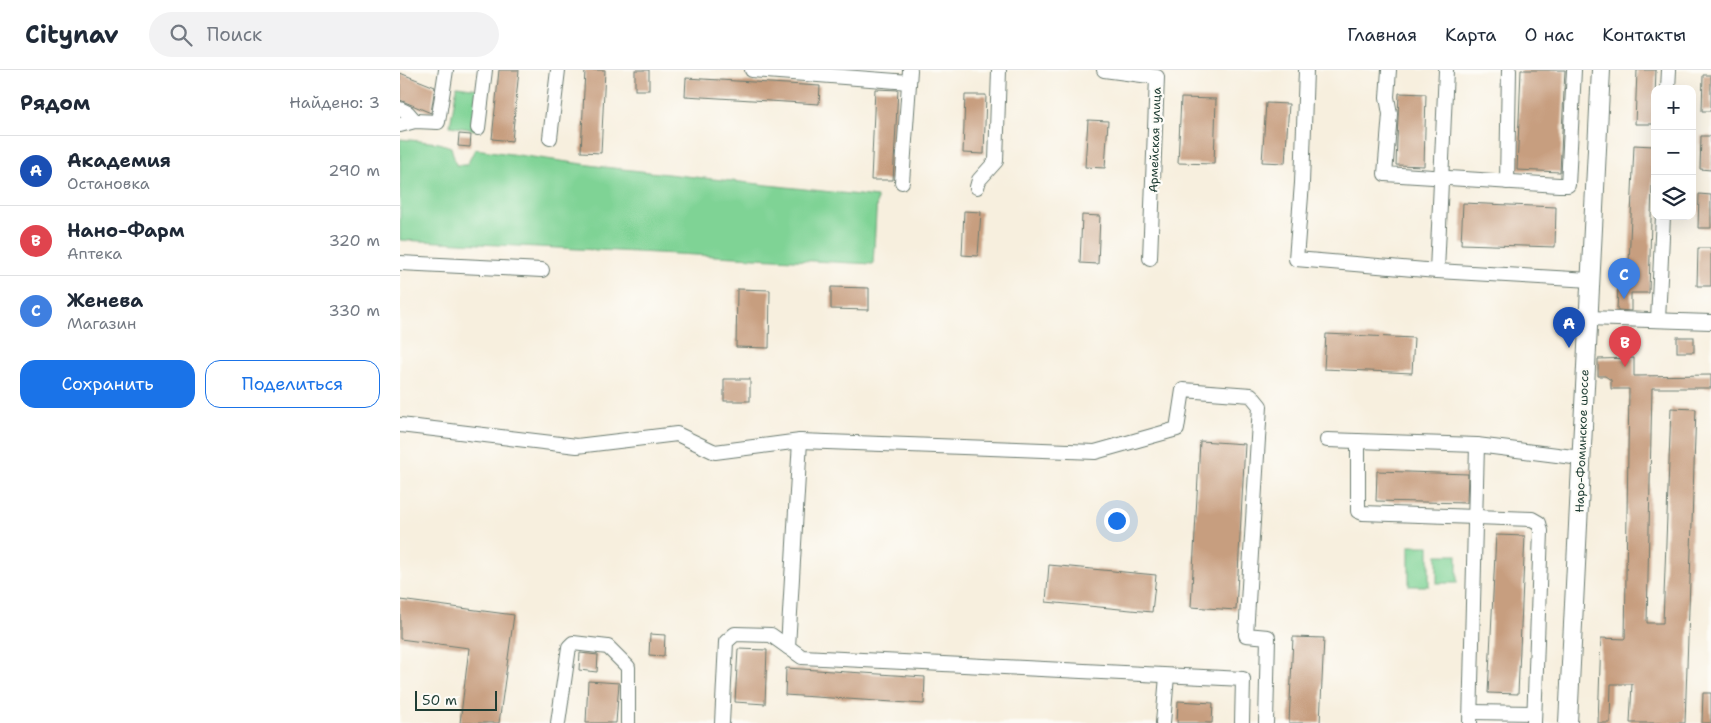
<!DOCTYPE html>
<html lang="ru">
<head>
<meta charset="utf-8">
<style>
  :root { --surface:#fff; --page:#f2f2f3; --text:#1f2937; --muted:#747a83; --line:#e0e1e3; --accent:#1a73e8 }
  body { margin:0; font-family:"Shantell Sans",sans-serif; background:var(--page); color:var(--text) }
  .controls { position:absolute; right:15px; top:15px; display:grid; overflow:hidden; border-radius:10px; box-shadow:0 5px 20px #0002 }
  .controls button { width:45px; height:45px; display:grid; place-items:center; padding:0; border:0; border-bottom:1px solid var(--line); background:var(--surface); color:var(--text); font:25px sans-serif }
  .scale { position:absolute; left:15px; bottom:12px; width:82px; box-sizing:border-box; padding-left:5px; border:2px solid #1f3d34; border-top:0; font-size:14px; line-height:18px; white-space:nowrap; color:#1f3d34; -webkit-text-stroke:4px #fdfcf7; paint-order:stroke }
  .you { position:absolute; left:716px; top:450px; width:18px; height:18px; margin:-12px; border:4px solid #fff; border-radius:50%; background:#1a73e8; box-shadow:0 0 0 8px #1a73e833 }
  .badge { display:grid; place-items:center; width:32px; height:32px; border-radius:50%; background:var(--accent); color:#fff; font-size:16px; font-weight:700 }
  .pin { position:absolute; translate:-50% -41px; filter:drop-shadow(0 1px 2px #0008) }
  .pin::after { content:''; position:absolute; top:26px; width:18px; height:15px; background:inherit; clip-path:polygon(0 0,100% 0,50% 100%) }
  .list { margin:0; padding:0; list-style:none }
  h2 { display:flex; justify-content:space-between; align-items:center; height:65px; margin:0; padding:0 20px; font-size:21px }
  h2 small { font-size:16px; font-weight:400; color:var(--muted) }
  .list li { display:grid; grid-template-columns:32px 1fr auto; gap:15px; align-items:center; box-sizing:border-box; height:70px; padding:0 20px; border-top:1px solid var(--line) }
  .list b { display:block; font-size:19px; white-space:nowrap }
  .list p { margin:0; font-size:16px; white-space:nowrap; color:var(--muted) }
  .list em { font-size:16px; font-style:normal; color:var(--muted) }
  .actions { display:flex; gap:10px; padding:15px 20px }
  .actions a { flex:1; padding:11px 0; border:1px solid var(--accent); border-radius:15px; text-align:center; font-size:18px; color:var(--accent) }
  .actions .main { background:var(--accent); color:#fff }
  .icon { flex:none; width:28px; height:28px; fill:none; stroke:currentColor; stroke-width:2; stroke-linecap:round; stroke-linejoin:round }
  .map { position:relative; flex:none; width:1311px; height:653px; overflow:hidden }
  header { display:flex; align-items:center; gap:30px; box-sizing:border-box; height:70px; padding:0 25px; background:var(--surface); border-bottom:1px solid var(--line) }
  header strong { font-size:24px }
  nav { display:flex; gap:28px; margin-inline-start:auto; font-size:18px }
  .search { width:350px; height:45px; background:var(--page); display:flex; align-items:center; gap:12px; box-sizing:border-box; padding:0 18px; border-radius:28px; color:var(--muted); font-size:19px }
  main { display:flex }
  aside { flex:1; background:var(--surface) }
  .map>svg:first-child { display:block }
</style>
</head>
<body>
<header>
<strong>Citynav</strong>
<div class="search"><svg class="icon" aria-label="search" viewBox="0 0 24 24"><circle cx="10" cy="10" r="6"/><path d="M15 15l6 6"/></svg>Поиск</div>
<nav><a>Главная</a><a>Карта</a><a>О нас</a><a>Контакты</a></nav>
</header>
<main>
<aside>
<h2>Рядом<small>Найдено: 3</small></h2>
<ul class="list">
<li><span class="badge" style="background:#1a4fb4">A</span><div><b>Академия</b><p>Остановка</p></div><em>290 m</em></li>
<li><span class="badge" style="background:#e0444e">B</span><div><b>Нано-Фарм</b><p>Аптека</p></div><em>320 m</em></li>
<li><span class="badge" style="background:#3f7fe0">C</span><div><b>Женева</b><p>Магазин</p></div><em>330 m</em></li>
</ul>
<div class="actions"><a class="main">Сохранить</a><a>Поделиться</a></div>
</aside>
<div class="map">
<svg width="1311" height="653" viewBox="0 0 1311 653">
  <rect width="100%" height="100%" fill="#fdfcf7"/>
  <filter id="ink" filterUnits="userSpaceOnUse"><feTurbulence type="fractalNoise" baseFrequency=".02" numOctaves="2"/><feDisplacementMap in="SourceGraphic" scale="10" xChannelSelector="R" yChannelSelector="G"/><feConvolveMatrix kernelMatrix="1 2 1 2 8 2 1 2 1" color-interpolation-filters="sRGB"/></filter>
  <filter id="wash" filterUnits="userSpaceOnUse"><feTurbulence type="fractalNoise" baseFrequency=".0096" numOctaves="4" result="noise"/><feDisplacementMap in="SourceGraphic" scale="20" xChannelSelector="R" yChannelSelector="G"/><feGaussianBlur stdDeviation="1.12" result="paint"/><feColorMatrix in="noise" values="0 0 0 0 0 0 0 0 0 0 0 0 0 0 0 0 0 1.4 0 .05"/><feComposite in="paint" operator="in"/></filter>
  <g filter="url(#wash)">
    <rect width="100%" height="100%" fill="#f7efde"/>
    <!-- green -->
    <g fill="#7fd395" stroke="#4f8864">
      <path d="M 57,16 L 79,19 L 76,60 L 50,56 Z"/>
      <path d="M 0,69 L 39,73 L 51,77 L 56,95 L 67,95 L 75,79 L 204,97 L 477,127 L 473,194 L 0,170 Z"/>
      <rect x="1009" y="476" width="20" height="40"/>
      <rect x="1037" y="485" width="20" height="28"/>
    </g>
    <g id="blocks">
      <!-- building -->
      <g fill="#c79e7f">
        <path d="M 99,0 L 119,0 L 112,71 L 92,69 Z"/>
        <path d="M 185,0 L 205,0 L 201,83 L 181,82 Z"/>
        <rect x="235" y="0" width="14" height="20"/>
        <path d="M 1121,0 L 1165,0 L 1160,102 L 1117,100 Z"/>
        <path d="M 1237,0 L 1256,0 L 1254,54 L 1235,54 Z"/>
        <path d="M 0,3 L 35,17 L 31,43 L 0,30 Z"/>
        <path d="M 1303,5 L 1311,5 L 1311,41 L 1302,41 Z"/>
        <path d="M 286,8 L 420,16 L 419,34 L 285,26 Z"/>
        <path d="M 475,19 L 498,20 L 493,110 L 471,110 Z"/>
        <path d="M 999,23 L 1026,24 L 1024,96 L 996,95 Z"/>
        <path d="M 565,25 L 586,25 L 584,84 L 563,83 Z"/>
        <path d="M 781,28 L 816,29 L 814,94 L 778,93 Z"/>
        <path d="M 866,33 L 889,34 L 885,93 L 862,92 Z"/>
        <path d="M 688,50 L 708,51 L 705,98 L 685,97 Z"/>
        <path d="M 59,64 L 71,65 L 70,77 L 58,76 Z"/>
        <path d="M 1301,66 L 1311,66 L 1311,100 L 1300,99 Z"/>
        <path d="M 1234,75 L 1253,76 L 1249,223 L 1231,223 L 1231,241 L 1217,240 L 1218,217 L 1228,218 Z"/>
        <path d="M 1299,124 L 1311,125 L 1311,158 L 1298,158 Z"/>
        <path d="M 1063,133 L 1156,137 L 1155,177 L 1061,174 Z"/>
        <path d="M 564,141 L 581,142 L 578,186 L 562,185 Z"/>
        <path d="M 682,145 L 700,146 L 698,194 L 680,193 Z"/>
        <path d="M 1298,178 L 1311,178 L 1311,216 L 1297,216 Z"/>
        <path d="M 431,217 L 469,218 L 469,240 L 431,239 Z"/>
        <path d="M 337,219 L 370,220 L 369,278 L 336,277 Z"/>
        <path d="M 926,264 L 1014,268 L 1012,303 L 924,299 Z"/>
        <rect x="1277" y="267" width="17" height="15"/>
        <path d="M 1234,288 L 1234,306 L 1311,305 L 1311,318 L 1252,318 L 1247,553 L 1263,553 L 1271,338 L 1296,339 L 1285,653 L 1230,653 L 1232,614 L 1211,614 L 1210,653 L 1198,653 L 1201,568 L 1225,569 L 1229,319 L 1211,319 L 1211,310 L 1205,306 L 1198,306 L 1198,289 Z"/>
        <rect x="324" y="309" width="26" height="22"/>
        <path d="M 800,371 L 845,374 L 836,540 L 791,537 Z"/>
        <path d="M 977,401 L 1068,404 L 1067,433 L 976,431 Z"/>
        <path d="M 1096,465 L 1125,466 L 1118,624 L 1088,623 Z"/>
        <path d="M 649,495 L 756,505 L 752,542 L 646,532 Z"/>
        <path d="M 0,530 L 114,545 L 99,653 L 60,653 L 69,578 L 0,569 Z"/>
        <path d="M 250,564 L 265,565 L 264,586 L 249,585 Z"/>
        <path d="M 893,567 L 924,568 L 920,653 L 889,653 Z"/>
        <path d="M 338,579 L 367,580 L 365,634 L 335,632 Z"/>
        <path d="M 180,583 L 198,585 L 197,602 L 179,600 Z"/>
        <path d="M 386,598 L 525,607 L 524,634 L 385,625 Z"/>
        <path d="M 188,611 L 219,613 L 216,653 L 186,653 Z"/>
        <path d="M 1303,623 L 1311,623 L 1311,653 L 1302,653 Z"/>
        <path d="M 778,631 L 813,633 L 812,653 L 777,653 Z"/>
      </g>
    </g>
  </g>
  <g filter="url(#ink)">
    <use href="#blocks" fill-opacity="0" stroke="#6b7b70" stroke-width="1"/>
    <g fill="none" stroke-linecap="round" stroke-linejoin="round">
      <defs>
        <g id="minor">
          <path d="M 352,0 L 509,12"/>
          <path d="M 704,0 L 757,7 L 750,188"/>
          <path d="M 906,0 L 902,113 L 896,189 L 1037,201 L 1190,210"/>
          <path d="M 989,0 L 987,27 L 990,44 L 985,104 L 1159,115 L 1168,115 L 1174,0"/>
          <path d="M 1268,19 L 1269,0"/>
          <path d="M 0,39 L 8,43 L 15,51"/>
          <path d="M 0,55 L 15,51 L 38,52 L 46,0"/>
          <path d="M 78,58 L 85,0"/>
          <path d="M 150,68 L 158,0"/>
          <path d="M 502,112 L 510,0"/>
          <path d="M 1107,112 L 1109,0"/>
          <path d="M 577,117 L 579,110 L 596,91 L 599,0"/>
          <path d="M 0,193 L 142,200"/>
          <path d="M 1037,201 L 1046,0"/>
          <path d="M 1187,248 L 1311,252"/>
          <path d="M 1258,250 L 1263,146"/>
          <path d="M 0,355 L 177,376 L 277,364 L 315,382 L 400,371 L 388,577"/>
          <path d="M 927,370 L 1077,375 L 1181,388"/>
          <path d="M 400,371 L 695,382 L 777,359 L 783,320 L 851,325 L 860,336 L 846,565 L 868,567 L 866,653"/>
          <path d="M 958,371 L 958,441 L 963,443 L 1132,449 L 1139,453 L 1141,461 L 1134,653"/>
          <path d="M 1071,642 L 1134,643"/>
          <path d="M 158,653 L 169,577 L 173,573 L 208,577 L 228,597 L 228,653"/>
          <path d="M 322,653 L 326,572 L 335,564 L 371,565 L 402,587 L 843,609 L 842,653"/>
          <path d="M 763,653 L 767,606"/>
          <path d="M 1070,653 L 1077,375"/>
        </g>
        <path id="major" d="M 1168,653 L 1201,0"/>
      </defs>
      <!-- minor casing -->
      <use href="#minor" stroke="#6b7b70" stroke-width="16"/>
      <!-- major casing -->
      <use href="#major" stroke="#6b7b70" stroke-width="20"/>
      <!-- minor -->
      <use href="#minor" stroke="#fff" stroke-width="14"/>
      <!-- major -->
      <use href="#major" stroke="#fff" stroke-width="18"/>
    </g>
  </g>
  <g text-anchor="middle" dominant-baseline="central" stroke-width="4.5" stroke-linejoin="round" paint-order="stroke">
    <!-- street labels -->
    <g font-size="12" fill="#1f3d34" stroke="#fdfcf7">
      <text transform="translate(755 70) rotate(-88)">Армейская улица</text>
      <text transform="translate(1182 371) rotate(-88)">Наро-Фоминское шоссе</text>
    </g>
  </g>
</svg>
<div class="controls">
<button>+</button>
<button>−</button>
<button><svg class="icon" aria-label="layers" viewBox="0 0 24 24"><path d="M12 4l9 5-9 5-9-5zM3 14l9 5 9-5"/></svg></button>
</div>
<div class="scale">50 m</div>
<div class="you"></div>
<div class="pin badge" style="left:1169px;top:278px;background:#1a4fb4">A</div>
<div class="pin badge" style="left:1225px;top:297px;background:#e0444e">B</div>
<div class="pin badge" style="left:1224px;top:229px;background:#3f7fe0">C</div>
</div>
</main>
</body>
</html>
